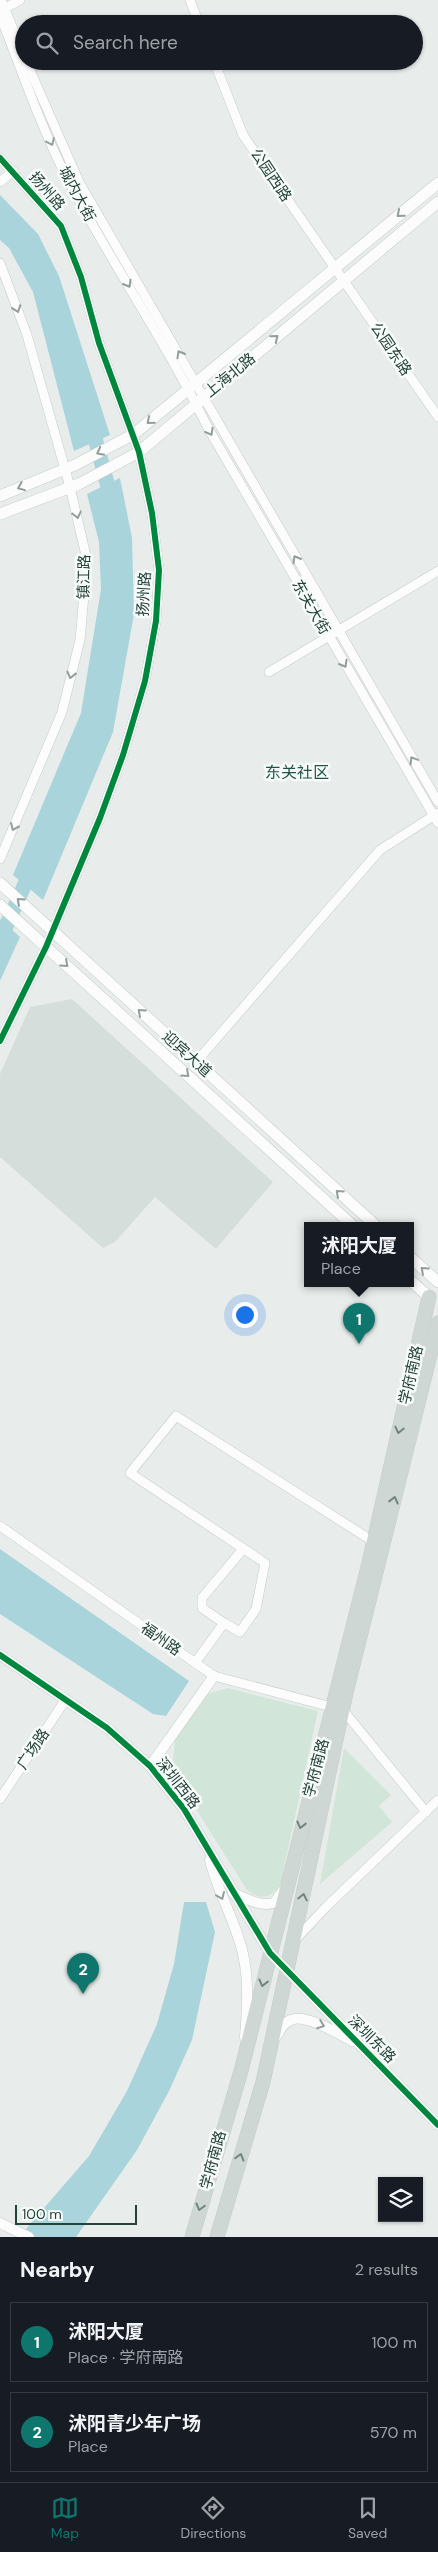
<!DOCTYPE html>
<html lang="en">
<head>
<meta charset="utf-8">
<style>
  :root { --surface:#171b24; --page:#242831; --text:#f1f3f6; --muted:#9ea1a6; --line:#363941; --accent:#0f766e }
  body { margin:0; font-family:"DM Sans","Noto Sans SC",sans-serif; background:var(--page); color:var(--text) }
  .controls { position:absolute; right:15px; bottom:15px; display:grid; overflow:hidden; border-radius:0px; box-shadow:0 1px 4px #0004 }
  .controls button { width:45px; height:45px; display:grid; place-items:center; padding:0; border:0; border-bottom:1px solid var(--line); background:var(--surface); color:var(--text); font:25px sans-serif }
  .scale { position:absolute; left:15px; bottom:12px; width:122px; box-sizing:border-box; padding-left:5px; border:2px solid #24423a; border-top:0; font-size:14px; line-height:18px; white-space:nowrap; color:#24423a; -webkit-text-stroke:4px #f7fbf9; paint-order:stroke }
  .you { position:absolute; left:244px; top:1314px; width:18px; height:18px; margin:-12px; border:4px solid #fff; border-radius:50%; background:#1a73e8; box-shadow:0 0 0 8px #1a73e833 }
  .badge { display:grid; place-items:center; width:32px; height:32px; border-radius:50%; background:var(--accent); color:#fff; font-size:16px; font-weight:700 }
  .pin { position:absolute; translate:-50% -41px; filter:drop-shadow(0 1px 2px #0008) }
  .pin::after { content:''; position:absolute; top:26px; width:18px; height:15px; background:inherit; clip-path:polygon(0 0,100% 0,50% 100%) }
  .popup { position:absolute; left:304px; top:1222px; width:110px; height:65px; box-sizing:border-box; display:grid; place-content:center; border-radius:0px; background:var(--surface); filter:drop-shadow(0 1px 4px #0005); font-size:16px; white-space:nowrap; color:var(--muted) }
  .popup b { font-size:19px; color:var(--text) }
  .popup::after { content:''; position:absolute; left:50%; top:100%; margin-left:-10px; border:10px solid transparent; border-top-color:var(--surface) }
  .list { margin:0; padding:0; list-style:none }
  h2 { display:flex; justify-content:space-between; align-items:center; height:65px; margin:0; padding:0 20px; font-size:21px }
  h2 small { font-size:16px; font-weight:400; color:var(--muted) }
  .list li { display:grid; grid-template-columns:32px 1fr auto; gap:15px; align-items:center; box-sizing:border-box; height:80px; margin:0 10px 10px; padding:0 10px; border:1px solid var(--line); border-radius:0px }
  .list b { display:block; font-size:19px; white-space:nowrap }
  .list p { margin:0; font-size:16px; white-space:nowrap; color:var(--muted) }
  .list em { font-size:16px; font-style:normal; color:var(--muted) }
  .icon { flex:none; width:28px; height:28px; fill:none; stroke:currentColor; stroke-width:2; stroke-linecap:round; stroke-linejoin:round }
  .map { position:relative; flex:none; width:438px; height:2237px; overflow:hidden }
  .search { position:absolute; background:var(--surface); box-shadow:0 1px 4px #0004; left:15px; right:15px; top:15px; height:55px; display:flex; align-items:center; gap:12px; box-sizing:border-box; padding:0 18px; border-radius:28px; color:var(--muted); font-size:19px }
  .sheet { height:245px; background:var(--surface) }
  nav { display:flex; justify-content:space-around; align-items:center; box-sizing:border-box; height:70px; border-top:1px solid var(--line); background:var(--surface); font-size:14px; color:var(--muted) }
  nav a { display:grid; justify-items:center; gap:2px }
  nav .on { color:var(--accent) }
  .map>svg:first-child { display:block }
</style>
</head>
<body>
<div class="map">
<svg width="438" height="2237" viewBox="0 0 438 2237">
  <rect width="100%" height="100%" fill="#e8edeb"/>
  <!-- built -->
  <path fill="#d6dedb" d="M 72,999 L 273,1182 L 216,1249 L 155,1197 L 115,1242 L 103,1248 L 0,1157 L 0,1074 L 30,1007 Z"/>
  <!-- green -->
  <g fill="#d1e6d8">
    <path d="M 228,1688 L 318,1711 L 280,1886 C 269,1899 260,1900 247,1890 L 172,1771 L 175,1739 L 206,1694 Z"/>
    <path d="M 344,1748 L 391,1795 L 379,1806 L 392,1822 L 320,1884 Z"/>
  </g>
  <!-- water -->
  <g fill="#a9d4db">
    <path d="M 0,195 L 38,234 L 59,276 L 110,435 L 74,451 L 33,292 L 9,248 L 0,240 Z"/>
    <path d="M 120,478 L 132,538 L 134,614 L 113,732 L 43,900 L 13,875 L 81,713 L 101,589 L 99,542 L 87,494 Z"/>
    <path d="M 0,919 L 20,937 L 0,981 Z"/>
    <path d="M 0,1549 L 189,1681 L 166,1716 L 153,1714 L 0,1614 Z"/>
    <path d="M 184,1902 L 206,1902 L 215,1932 L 192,2040 L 169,2091 L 137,2150 L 76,2237 L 19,2237 L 89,2156 L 127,2091 L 157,2024 L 174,1964 Z"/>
  </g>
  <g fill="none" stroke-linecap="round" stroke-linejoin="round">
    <!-- river -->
    <g stroke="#a9d4db" stroke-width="15">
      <path d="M 91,423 L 112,502"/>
      <path d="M 0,940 L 33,866"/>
    </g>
    <defs>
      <g id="minor">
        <path d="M 1,0 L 24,55"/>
        <path d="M 190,0 L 199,24"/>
        <path d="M 2,10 L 20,0"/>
        <path d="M 0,15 C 22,72 42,130 70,184 C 114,267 167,344 208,428 L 438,823"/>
        <path d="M 26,61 L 79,182 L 438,802"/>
        <path d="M 214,61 L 243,135 L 438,417"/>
        <path d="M 0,158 L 61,226 L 81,277 L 99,343 L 139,452 L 152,513 L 159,570 L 156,621 L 145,681 L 123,755 L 100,818 L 46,947 L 0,1041"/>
        <path d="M 0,182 L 13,171"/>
        <path d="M 0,263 L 27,335 L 70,487 L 87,560 L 80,640 L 62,712 L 0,859"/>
        <path d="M 269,672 L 438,571"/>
        <path d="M 196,1062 L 380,850 L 438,813"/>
        <path d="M 0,1526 L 214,1676 L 343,1710 L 426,1812"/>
        <path d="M 224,1623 L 202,1608 L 202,1598 L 243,1549"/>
        <path d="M 195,1663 L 224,1623 L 240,1632 L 256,1609 L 265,1563 L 130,1473 L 176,1416 L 374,1542"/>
        <path d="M 0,1799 L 66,1699"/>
        <path d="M 295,1940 L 326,1907 L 438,1800"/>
      </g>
      <g id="tertiary">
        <path d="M 0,1655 L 107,1728 L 150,1766 L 184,1809 L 270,1953 L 438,2125"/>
        <path d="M 150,1766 L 214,1676"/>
        <path d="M 210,1860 C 218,1894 238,1925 244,1959 C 249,1984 247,2011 245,2037"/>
        <path d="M 233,1893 C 246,1898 259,1907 274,1903 L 285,1888"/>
        <path d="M 276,2037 C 280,2030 283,2023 291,2020 C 305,2013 339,2034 352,2041"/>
        <path d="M 0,2223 L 29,2237"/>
      </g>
      <g id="secondary">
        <path d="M 0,496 L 75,465 L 134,434 L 438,183"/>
        <path d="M 0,514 L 79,484 L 139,452 L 438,202"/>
        <path d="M 0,883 L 375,1225"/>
        <path d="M 0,905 L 352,1225"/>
        <path d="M 410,1257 L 438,1282"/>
        <path d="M 410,1280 L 429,1297"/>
      </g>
      <g id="primary">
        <path d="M 192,2237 L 241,2071 L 369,1563 L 429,1297"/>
        <path d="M 217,2237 L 263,2082 L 346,1693 L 438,1323"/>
      </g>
    </defs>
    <!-- minor casing -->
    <use href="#minor" stroke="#c5cac8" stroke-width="10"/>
    <!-- tertiary casing -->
    <use href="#tertiary" stroke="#c5cac8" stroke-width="11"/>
    <!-- secondary casing -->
    <use href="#secondary" stroke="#c3cbc8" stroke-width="12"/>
    <!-- primary casing -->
    <use href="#primary" stroke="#c3ccc9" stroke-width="15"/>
    <!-- minor -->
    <use href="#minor" stroke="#fcfcfc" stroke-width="9"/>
    <!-- tertiary -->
    <use href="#tertiary" stroke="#fcfcfc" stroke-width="10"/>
    <!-- secondary -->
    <use href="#secondary" stroke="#fcfcfc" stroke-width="11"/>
    <!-- primary -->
    <use href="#primary" stroke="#cfd7d5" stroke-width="14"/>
    <defs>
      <g id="cycleway">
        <path d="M 0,158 L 61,226 L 81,277 L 99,343 L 139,452 L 152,513 L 159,570 L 156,621 L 145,681 L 123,755 L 100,818 L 46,947 L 0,1041"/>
        <path d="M 0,1655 L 107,1728 L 150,1766 L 184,1809 L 270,1953 L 438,2125"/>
      </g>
    </defs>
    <!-- cycleway casing -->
    <use href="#cycleway" stroke="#f7fbf9" stroke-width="9"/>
    <!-- cycleway -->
    <use href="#cycleway" stroke="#00873e" stroke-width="6"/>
  </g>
  <!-- one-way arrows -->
  <defs><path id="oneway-chevron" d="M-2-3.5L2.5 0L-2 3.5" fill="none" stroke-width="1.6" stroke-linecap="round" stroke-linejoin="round" transform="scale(1.25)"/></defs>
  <g stroke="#909f9b">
    <use href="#oneway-chevron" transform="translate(51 142) rotate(65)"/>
    <use href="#oneway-chevron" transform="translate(400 214) rotate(140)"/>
    <use href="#oneway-chevron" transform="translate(128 284) rotate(60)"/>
    <use href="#oneway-chevron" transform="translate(17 309) rotate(70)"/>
    <use href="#oneway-chevron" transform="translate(275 338) rotate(-39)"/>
    <use href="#oneway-chevron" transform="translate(180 354) rotate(-120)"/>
    <use href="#oneway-chevron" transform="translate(150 421) rotate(140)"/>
    <use href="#oneway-chevron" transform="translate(210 432) rotate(61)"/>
    <use href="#oneway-chevron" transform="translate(100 452) rotate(153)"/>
    <use href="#oneway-chevron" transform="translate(21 487) rotate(158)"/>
    <use href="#oneway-chevron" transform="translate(77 515) rotate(77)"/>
    <use href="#oneway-chevron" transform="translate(296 559) rotate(-120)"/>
    <use href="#oneway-chevron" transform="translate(344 664) rotate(60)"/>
    <use href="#oneway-chevron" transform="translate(71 675) rotate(104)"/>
    <use href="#oneway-chevron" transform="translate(413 760) rotate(-121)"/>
    <use href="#oneway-chevron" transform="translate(14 827) rotate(114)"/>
    <use href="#oneway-chevron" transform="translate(20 901) rotate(-138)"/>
    <use href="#oneway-chevron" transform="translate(65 964) rotate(42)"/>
    <use href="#oneway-chevron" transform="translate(141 1012) rotate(-138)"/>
    <use href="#oneway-chevron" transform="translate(186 1074) rotate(42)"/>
    <use href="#oneway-chevron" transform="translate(339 1193) rotate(-138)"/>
    <use href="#oneway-chevron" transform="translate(424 1270) rotate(-138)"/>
    <use href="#oneway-chevron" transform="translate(221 1896) rotate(67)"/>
    <use href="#oneway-chevron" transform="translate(321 2025) rotate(21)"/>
  </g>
  <g stroke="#718580">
    <use href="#oneway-chevron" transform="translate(399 1430) rotate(103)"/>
    <use href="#oneway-chevron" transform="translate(394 1500) rotate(-76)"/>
    <use href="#oneway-chevron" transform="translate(301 1825) rotate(104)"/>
    <use href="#oneway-chevron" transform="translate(303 1897) rotate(-78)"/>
    <use href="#oneway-chevron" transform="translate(263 1983) rotate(104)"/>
    <use href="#oneway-chevron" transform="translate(240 2157) rotate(-74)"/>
    <use href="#oneway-chevron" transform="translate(200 2207) rotate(105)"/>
  </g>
  <g text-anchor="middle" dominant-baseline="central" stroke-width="5" stroke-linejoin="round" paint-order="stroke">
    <!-- street labels -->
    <g font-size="15" fill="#24423a" stroke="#f7fbf9">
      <text transform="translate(271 175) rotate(56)">公园西路</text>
      <text transform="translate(47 191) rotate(49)">扬州路</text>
      <text transform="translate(77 194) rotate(62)">城内大街</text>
      <text transform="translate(391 349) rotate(56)">公园东路</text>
      <text transform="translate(230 375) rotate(-39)">上海北路</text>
      <text transform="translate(84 577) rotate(-89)">镇江路</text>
      <text transform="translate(144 594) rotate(-87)">扬州路</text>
      <text transform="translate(311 607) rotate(60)">东关大街</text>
      <text transform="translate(187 1054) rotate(42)">迎宾大道</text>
      <text transform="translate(411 1375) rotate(-77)">学府南路</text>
      <text transform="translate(161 1639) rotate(35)">福州路</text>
      <text transform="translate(33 1749) rotate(-56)">广场路</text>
      <text transform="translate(316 1768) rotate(-75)">学府南路</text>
      <text transform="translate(178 1783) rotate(52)">深圳西路</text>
      <text transform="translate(372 2039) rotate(45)">深圳东路</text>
      <text transform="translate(213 2160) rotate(-75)">学府南路</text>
    </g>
    <!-- neighbourhood labels -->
    <g font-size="16" fill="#1f5548" stroke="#f7fbf9">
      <text x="297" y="772">东关社区</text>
    </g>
  </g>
</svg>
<div class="controls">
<button><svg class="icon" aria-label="layers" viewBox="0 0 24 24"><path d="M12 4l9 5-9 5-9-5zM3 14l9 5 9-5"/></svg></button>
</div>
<div class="scale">100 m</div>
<div class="you"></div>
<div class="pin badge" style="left:359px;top:1344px">1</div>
<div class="popup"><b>沭阳大厦</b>Place</div>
<div class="pin badge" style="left:83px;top:1994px">2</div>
<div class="search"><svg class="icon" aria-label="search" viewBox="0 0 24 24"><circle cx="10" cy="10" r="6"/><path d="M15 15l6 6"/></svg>Search here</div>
</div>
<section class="sheet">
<h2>Nearby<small>2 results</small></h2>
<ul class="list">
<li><span class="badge">1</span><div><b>沭阳大厦</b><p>Place · 学府南路</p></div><em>100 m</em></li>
<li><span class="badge">2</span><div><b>沭阳青少年广场</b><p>Place</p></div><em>570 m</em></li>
</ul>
</section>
<nav>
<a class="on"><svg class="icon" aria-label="map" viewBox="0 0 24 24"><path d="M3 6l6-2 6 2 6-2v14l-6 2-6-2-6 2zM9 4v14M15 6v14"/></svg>Map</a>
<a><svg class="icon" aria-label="directions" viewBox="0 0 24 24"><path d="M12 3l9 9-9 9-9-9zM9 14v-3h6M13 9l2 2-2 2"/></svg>Directions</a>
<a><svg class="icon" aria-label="saved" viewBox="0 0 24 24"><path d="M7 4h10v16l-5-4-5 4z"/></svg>Saved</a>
</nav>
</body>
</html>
